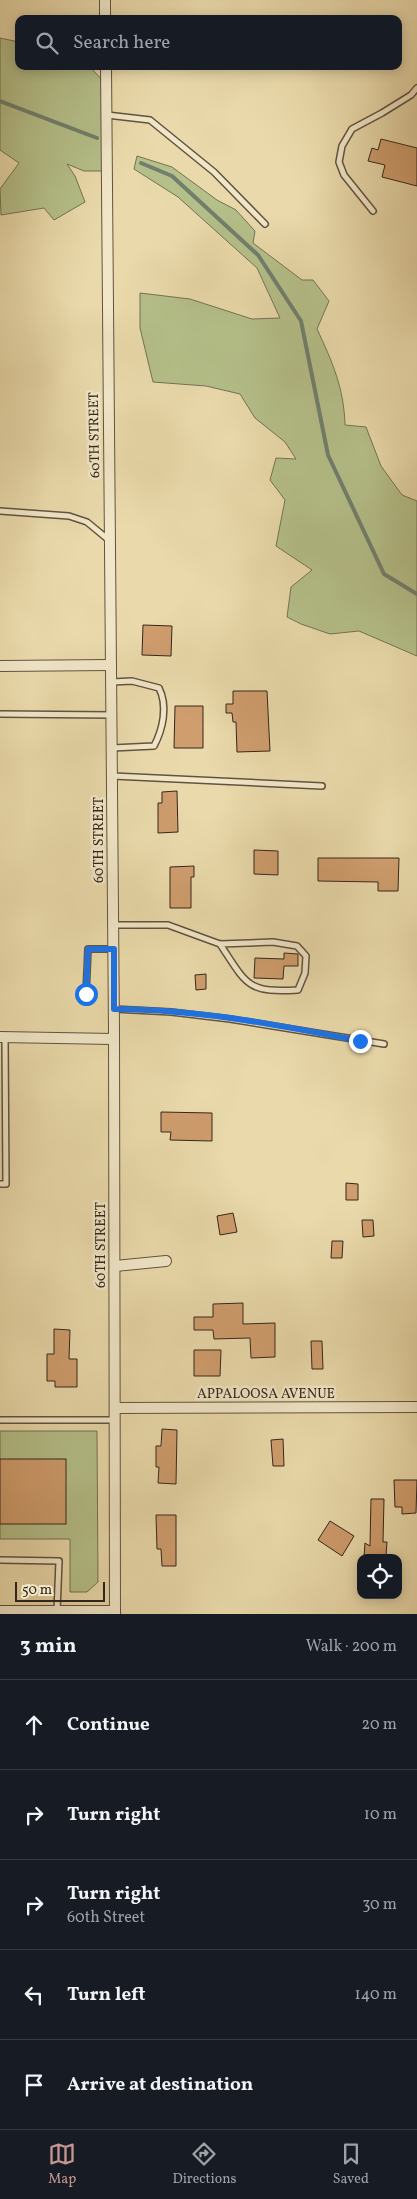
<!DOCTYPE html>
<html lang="en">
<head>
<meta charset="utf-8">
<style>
  :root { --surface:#171b24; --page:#20242c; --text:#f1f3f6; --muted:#9ea1a6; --line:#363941; --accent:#c59692 }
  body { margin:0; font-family:Vollkorn,serif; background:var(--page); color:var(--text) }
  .controls { position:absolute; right:15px; bottom:15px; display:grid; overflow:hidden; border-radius:10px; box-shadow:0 2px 12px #0003 }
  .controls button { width:45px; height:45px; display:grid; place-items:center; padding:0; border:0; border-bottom:1px solid var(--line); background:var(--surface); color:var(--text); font:25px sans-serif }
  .scale { position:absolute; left:15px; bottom:12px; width:90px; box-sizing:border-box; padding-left:5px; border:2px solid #34261d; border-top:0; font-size:14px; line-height:18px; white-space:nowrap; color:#34261d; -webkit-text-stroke:4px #f1e7c8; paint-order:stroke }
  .stop { position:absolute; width:15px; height:15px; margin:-11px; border:4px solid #1a73e8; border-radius:50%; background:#fff }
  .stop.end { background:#1a73e8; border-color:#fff; box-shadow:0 1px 5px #0008 }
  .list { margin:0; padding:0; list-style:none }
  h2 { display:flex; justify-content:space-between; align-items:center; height:65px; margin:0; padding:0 20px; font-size:21px }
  h2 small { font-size:16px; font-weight:400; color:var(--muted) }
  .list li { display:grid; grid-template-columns:32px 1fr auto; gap:15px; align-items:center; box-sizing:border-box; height:90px; padding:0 20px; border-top:1px solid var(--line) }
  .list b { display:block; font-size:19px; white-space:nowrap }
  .list p { margin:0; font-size:16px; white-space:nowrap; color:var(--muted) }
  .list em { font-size:16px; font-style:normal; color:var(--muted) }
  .icon { flex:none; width:28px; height:28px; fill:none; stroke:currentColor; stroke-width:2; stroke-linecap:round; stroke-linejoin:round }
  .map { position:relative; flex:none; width:417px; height:1614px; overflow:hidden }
  .search { position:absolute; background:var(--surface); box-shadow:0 2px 12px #0003; left:15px; right:15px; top:15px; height:55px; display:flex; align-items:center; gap:12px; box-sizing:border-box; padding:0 18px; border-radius:10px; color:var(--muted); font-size:19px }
  .sheet { height:515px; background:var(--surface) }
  nav { display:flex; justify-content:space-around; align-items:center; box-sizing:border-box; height:70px; border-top:1px solid var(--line); background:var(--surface); font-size:14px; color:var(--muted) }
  nav a { display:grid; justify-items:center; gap:2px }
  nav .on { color:var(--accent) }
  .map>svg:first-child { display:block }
</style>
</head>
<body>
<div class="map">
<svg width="417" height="1614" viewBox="0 0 417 1614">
  <rect width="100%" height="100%" fill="#eadaab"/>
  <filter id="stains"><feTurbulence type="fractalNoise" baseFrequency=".004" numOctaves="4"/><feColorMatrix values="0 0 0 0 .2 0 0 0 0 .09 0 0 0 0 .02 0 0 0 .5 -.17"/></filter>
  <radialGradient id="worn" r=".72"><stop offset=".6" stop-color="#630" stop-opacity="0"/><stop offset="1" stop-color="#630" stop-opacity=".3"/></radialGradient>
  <!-- green -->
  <g fill="#b5c08a" stroke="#747354">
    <path d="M 0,38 L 19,42 L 19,66 L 89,66 L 106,84 L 107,171 L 84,171 L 67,164 L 75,176 L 85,202 L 54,220 L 44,208 L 1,215 L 0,189 L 19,163 L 0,150 Z"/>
    <path d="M 137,156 L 172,167 L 217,200 L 236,210 L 255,231 L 253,243 L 302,280 L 313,280 L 329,301 L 317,329 C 332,361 344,388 345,425 L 366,427 L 381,466 L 402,495 L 417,501 L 417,656 L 359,631 L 330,634 L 301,624 L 287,617 L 291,587 L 312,570 L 276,546 L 285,500 L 270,480 L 276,458 L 296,459 L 285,442 L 255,418 L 240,394 L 206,386 L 153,382 L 140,328 L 140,293 L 190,299 L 252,319 L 280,318 L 257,268 L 178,197 L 134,169 Z"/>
    <path d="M 0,1431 L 97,1431 L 98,1582 L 87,1592 L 70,1592 L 70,1539 L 0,1539 Z"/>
  </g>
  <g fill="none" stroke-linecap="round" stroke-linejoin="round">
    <!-- stream -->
    <g stroke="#717f6d" stroke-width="4">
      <path d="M 0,101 L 97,138"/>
      <path d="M 141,163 L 172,176 L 258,255 L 301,321 L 328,455 L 384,574 L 417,594"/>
    </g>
  </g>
  <!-- building -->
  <g fill="#d09e6e" stroke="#34261d">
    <path d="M 381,139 L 417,148 L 417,186 L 382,177 L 385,165 L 368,161 L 372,148 L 378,150 Z"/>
    <path d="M 143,625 L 172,626 L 171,656 L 142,655 Z"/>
    <path d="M 233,691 L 267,691 L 270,751 L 237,752 L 236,722 L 233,722 L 232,713 L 226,713 L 226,704 L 233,704 Z"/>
    <path d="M 175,706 L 203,706 L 203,748 L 174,748 Z"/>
    <path d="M 177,791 L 178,832 L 158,833 L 158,803 L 162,803 L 162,792 Z"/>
    <path d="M 254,850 L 278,851 L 278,875 L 254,874 Z"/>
    <path d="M 318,858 L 399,858 L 398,891 L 378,891 L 378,882 L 318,881 Z"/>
    <path d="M 194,866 L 194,877 L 191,877 L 191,908 L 170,908 L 170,867 Z"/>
    <path d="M 284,953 L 298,954 L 298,966 L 284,966 L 283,979 L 254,978 L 255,958 L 284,959 Z"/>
    <path d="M 206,974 L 206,989 L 196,990 L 195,975 Z"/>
    <path d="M 161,1112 L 212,1113 L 212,1141 L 170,1140 L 171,1132 L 161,1132 Z"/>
    <path d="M 346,1183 L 358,1184 L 358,1200 L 346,1200 Z"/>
    <path d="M 233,1213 L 237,1232 L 220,1235 L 217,1216 Z"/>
    <path d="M 362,1220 L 373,1220 L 374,1236 L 363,1237 Z"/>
    <path d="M 332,1241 L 343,1241 L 342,1258 L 331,1258 Z"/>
    <path d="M 243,1303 L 243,1324 L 275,1323 L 275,1357 L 251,1358 L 250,1338 L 214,1339 L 213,1330 L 194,1330 L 194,1317 L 213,1317 L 213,1304 Z"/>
    <path d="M 54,1329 L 70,1330 L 69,1359 L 77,1359 L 77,1387 L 55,1387 L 55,1381 L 47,1381 L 47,1354 L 54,1354 Z"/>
    <path d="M 311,1341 L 322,1341 L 323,1369 L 312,1369 Z"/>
    <path d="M 194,1350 L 221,1350 L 220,1376 L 194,1376 Z"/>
    <path d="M 162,1429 L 177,1430 L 176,1484 L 158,1483 L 159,1467 L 156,1467 L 156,1446 L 161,1446 Z"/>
    <path d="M 283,1439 L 284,1466 L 273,1466 L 271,1440 Z"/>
    <rect x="0" y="1459" width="66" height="65"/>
    <path d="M 394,1480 L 417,1480 L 416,1513 L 402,1514 L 402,1507 L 395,1507 Z"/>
    <path d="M 371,1499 L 384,1499 L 383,1542 L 387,1542 L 386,1556 L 388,1558 L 364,1558 L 365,1543 L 370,1546 Z"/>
    <path d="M 156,1515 L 176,1515 L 176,1566 L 162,1566 L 161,1549 L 157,1549 Z"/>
    <path d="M 330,1521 L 354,1536 L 342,1556 L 318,1540 Z"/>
  </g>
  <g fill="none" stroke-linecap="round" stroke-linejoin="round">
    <defs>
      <g id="service">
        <path d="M 107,115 L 150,120 L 214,172 L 265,224"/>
        <path d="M 373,211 L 344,175 L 339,162 L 342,146 L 352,129 L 382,113 L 411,95 L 417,88"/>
        <path d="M 0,511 L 69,516 L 87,522 L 110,541"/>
        <path d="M 112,682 L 132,681 L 159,688 C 168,706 163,729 154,746 L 112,748"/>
        <path d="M 0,714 L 111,715"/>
        <path d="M 113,776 L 322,786"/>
        <path d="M 113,925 L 168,925 L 220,944 L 273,942 L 297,946 L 306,956 L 305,973 L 298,990 C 247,993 247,985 220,944"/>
        <path d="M 86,994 L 88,949 L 113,949"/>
        <path d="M 114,1009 L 171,1012 L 230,1019 L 384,1044"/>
        <path d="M 0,1184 L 6,1184 L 5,1037"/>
        <path d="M 0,1420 L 114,1420"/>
        <path d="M 0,1560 L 59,1561 L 57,1611"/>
      </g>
      <g id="minor">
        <path d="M 105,0 L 105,19"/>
        <path d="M 106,66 L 114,1031 L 115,1614"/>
        <path d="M 0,666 L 111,665"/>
        <path d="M 0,1037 L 114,1039"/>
        <path d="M 115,1266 L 166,1261"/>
        <path d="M 115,1408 L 417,1407"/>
        <path d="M 0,1611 L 115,1611"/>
      </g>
    </defs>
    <!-- service casing -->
    <use href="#service" stroke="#625340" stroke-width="8"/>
    <!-- minor casing -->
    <use href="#minor" stroke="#625340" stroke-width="12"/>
    <!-- service -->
    <use href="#service" stroke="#f1e7c8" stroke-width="5"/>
    <!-- minor -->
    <use href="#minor" stroke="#f1e7c8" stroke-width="10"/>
  </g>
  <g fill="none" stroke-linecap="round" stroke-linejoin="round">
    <!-- route -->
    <path stroke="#1a73e8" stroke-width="6" d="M 86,994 L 88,949 L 114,949 L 114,1009 C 196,1009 279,1025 360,1041"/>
  </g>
  <g text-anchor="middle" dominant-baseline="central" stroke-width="5" stroke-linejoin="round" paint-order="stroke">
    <!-- street labels -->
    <g font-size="14" fill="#34261d" stroke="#f1e7c8">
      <text transform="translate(95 435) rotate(-91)">60TH STREET</text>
      <text transform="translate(99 840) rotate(-90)">60TH STREET</text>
      <text transform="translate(101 1245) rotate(-90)">60TH STREET</text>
      <text x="266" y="1394">APPALOOSA AVENUE</text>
    </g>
  </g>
  <rect width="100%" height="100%" filter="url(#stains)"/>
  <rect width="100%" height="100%" fill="url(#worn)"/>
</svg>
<div class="controls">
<button><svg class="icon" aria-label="locate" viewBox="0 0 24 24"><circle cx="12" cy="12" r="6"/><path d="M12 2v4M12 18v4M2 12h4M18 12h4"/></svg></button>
</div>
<div class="scale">50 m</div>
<div class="stop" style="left:86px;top:994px"></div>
<div class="stop end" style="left:360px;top:1041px"></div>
<div class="search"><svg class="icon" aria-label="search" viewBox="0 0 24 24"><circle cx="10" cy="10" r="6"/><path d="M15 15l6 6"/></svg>Search here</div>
</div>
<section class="sheet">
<h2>3 min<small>Walk · 200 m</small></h2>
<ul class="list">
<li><svg class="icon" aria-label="ahead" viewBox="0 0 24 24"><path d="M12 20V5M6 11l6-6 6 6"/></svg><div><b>Continue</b></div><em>20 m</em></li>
<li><svg class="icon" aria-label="right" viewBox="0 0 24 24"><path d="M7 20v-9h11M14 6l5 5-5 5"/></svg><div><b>Turn right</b></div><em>10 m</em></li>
<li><svg class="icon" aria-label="right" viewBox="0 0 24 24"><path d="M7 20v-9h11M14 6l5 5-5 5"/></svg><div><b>Turn right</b><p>60th Street</p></div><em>30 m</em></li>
<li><svg class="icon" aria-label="left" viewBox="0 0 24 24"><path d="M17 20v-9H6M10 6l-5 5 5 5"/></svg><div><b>Turn left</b></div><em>140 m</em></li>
<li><svg class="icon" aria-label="arrive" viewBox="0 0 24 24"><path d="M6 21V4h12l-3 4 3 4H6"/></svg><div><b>Arrive at destination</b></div></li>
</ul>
</section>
<nav>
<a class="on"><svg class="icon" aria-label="map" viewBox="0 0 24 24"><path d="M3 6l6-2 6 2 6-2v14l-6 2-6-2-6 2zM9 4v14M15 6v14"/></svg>Map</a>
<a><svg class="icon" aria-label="directions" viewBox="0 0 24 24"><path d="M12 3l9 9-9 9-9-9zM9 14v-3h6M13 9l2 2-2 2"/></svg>Directions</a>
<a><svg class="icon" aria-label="saved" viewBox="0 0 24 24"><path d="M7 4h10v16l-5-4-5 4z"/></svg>Saved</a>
</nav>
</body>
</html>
